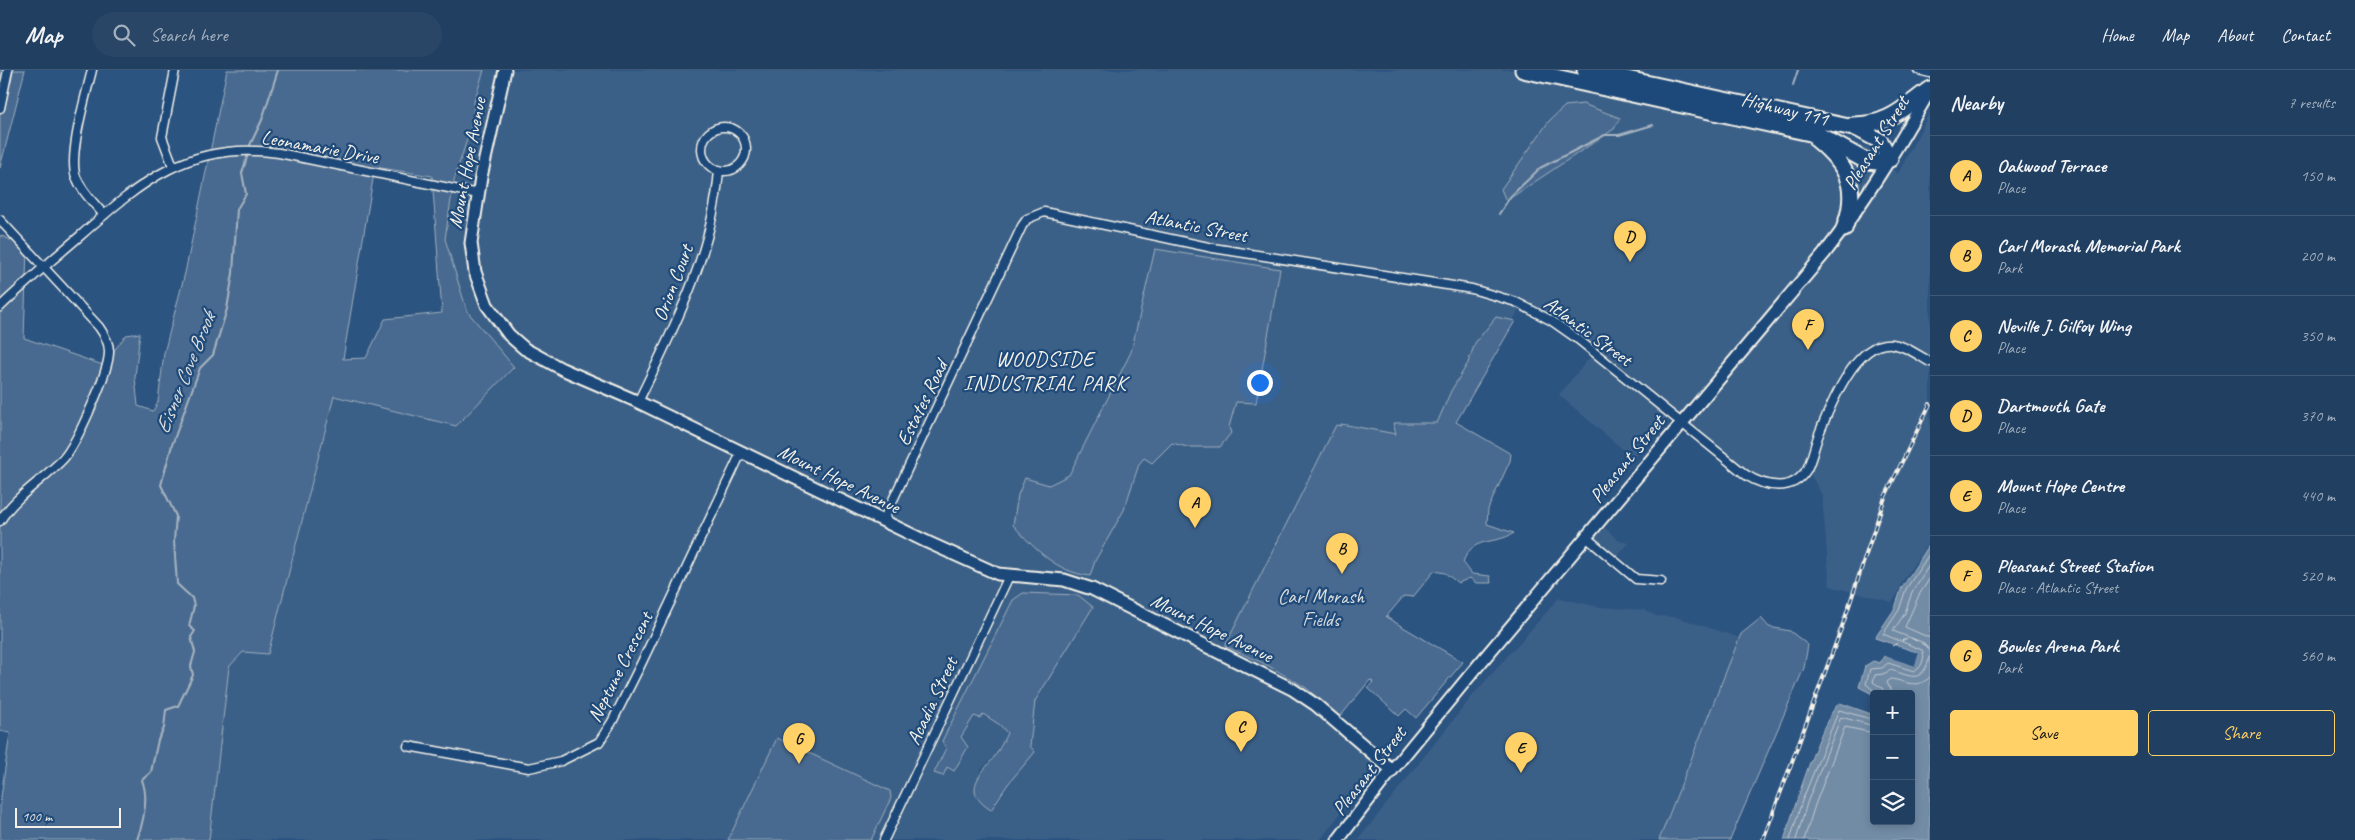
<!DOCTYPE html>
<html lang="en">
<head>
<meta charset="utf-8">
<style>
  :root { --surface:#213f61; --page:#294667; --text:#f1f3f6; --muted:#a2afbd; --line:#3e5876; --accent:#ffd166 }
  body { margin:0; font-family:Caveat,sans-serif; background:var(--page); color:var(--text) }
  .controls { position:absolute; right:15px; bottom:15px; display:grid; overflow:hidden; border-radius:5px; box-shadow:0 2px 8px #0003 }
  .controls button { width:45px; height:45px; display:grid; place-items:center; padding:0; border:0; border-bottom:1px solid var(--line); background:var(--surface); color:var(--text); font:25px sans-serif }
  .scale { position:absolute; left:15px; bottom:12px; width:106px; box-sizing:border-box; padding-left:5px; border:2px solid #f4f1e8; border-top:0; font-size:14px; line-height:18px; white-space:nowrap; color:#f4f1e8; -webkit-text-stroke:4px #1f4a7a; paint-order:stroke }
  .you { position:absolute; left:1259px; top:312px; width:18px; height:18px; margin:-12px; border:4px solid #fff; border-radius:50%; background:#1a73e8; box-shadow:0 0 0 8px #1a73e833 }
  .badge { display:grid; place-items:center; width:32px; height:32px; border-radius:50%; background:var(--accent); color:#111; font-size:16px; font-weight:700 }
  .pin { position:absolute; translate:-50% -41px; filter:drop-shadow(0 1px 2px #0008) }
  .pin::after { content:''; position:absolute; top:26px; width:18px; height:15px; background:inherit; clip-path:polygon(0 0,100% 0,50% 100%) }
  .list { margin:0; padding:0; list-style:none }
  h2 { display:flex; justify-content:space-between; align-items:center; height:65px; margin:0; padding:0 20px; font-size:21px }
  h2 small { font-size:16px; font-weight:400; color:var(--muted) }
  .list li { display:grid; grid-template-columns:32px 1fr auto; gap:15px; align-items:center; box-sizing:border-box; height:80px; padding:0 20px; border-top:1px solid var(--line) }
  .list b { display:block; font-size:19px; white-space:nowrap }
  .list p { margin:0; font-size:16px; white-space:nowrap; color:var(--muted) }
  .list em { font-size:16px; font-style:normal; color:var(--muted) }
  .actions { display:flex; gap:10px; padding:15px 20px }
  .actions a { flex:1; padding:11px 0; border:1px solid var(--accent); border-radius:5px; text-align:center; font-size:18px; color:var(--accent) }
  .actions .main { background:var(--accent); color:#111 }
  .icon { flex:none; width:28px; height:28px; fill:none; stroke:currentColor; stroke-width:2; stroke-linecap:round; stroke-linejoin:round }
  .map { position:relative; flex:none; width:1930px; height:770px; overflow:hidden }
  header { display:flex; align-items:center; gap:30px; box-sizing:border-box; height:70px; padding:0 25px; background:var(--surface); border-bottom:1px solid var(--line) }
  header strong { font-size:24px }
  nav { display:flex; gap:28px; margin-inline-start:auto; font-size:18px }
  .search { width:350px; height:45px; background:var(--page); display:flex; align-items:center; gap:12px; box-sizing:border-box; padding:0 18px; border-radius:28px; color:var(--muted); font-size:19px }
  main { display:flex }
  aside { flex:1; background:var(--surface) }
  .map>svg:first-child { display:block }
</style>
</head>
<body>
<header>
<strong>Map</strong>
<div class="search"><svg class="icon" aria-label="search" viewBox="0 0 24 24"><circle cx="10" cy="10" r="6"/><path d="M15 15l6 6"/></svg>Search here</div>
<nav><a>Home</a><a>Map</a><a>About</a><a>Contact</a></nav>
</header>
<main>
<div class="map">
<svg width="1930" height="770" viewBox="0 0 1930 770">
  <rect width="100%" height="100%" fill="#2c5481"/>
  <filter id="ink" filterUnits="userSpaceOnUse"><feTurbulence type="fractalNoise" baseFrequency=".02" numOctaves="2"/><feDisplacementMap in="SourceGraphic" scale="10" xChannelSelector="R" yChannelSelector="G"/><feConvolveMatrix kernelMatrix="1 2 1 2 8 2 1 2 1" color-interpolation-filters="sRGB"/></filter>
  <g filter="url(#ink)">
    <!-- built -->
    <g fill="#3b6088" fill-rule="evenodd">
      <path d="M 484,0 L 1633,0 L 1689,15 L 1872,79 L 1898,104 L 1930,42 L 1930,474 L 1892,532 L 1830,516 L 1822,425 L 1811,405 L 1784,415 L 1760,417 L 1670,345 L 1633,388 L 1559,325 L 1595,281 L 1521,236 L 1456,352 L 1225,576 L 1274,598 L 1267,609 L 1333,655 L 1379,693 L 1320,770 L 871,770 L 891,728 L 890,721 L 777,668 L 728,770 L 209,770 L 229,597 L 243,582 L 268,584 L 334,326 L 456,356 L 514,297 L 467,241 L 445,169 L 454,110 L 473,51 L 474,32 ZM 1155,179 L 1236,332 L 1228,357 L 1187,377 L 1172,373 L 1152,393 L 1144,388 L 1139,394 L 1124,440 L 1095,491 L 1090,506 L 1049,415 L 1069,405 L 1131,282 ZM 1023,523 L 1078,525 L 1092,538 L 1035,631 L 1030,676 L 1003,724 L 991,740 L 980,701 L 997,682 L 1007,663 L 1000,655 L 983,644 L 974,646 L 961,667 L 968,677 L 954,701 L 947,697 L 943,706 L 934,702 Z"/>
      <path d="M 1605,458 L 1619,471 L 1629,473 L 1614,490 L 1592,471 Z"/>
      <path d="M 1559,528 L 1598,537 L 1644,540 L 1656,546 L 1676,547 L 1740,568 L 1659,770 L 1358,770 L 1474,624 Z"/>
    </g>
    <!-- green -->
    <g fill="#496b90" stroke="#9eaebc" fill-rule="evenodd">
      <path d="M 0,0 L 25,0 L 0,98 Z"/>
      <path d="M 227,0 L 484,0 L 474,32 L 473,51 L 454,110 L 445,169 L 467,241 L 514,297 L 456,356 L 334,326 L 268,584 L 243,582 L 229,597 L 209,770 L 0,770 L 0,734 L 10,663 L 0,661 L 0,165 L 27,178 L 24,268 L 103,295 L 126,265 L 140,263 L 135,307 L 138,336 L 153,341 L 158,332 L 164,283 L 185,203 ZM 375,97 L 432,106 L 442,243 L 385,249 L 366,288 L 343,289 Z"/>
      <path d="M 1583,34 L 1620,48 L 1614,59 L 1506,131 L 1501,119 L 1549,51 L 1565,36 Z"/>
      <path d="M 1155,179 L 1280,199 L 1256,333 L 1236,332 L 1229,357 L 1231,363 L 1220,377 L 1187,377 L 1172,373 L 1152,393 L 1144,388 L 1139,394 L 1124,440 L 1095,491 L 1090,506 C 1056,502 1035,479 1013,455 L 1018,425 L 1025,408 L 1049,415 L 1069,405 L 1131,282 Z"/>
      <path d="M 1496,247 L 1515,251 L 1456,352 L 1511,384 L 1510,391 L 1488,439 L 1487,454 L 1514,463 C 1493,476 1473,465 1463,492 L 1472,504 L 1490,506 L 1491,513 L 1476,513 L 1470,508 L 1458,513 L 1445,503 L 1434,501 L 1413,527 L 1404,526 L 1386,547 L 1463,592 L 1416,648 L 1406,639 L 1399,646 L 1368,618 L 1373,612 L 1370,610 L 1340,647 L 1305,617 L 1267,595 L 1225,576 L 1336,355 L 1341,356 L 1341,354 L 1396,364 L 1393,353 L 1437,353 L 1451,321 L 1468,293 L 1475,273 Z"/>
      <path d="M 1023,523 L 1078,525 L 1093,537 L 1035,631 L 1030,676 L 1035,682 L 1008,714 L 991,740 C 957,719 986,701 998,681 C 1001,676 1004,669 1007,663 L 1000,655 L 983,644 L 980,648 L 974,646 L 961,667 L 968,677 L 954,701 L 947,697 L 943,706 L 934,703 L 946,678 L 942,671 L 1013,530 Z"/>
      <path d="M 1761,548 L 1769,557 L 1790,561 L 1808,575 L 1804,598 L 1730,770 L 1659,770 L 1741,564 Z"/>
      <path d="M 777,668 L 890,721 L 891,728 L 871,770 L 728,770 Z"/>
    </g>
    <!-- water -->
    <path fill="#738ca6" stroke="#a7b4c0" d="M 1930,474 L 1930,770 L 1784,770 C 1792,746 1823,643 1840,633 L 1874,645 L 1874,751 L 1911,751 L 1911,624 L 1874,625 L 1859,617 L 1865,596 L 1873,591 L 1880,593 L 1884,586 L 1915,596 L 1919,583 L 1875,568 L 1895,538 L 1902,517 Z"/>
    <!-- pier -->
    <g fill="#2c5481">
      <path d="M 1930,471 L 1902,517 L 1899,517 L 1928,472 Z"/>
      <path d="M 1889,573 L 1892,576 L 1919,583 L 1915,596 L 1884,586 L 1885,583 L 1913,593 L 1916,585 L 1888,575 Z"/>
    </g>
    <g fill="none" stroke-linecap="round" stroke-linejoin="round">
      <!-- shore -->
      <g stroke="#c0c9ce" stroke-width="1">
        <path d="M 1930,494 L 1912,522 L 1905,543 L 1893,561 L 1924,573 L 1930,581"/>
        <path d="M 1930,508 L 1919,525 L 1905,557 L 1930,568"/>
        <path d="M 1878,624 L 1866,614 L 1870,599 L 1882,598 L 1888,593 L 1914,601 C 1922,599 1926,586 1922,580 L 1883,564 L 1899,540 L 1906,519 L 1930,483"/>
        <path d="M 1885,624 L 1882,618 L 1873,612 L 1875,605 L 1883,604 L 1891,600 C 1913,607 1921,614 1930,587"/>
        <path d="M 1892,624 L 1887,612 L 1891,609 C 1906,611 1917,620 1930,607"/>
        <path d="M 1790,770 L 1802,731 L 1839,640 L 1874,650"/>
        <path d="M 1796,770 L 1807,733 L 1841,647 L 1874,656"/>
        <path d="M 1804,770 L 1815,735 L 1845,657 L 1874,663"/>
      </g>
      <!-- stream -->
      <g stroke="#a7b4c0" stroke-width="2">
        <path d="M 1793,15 L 1798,0"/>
        <path d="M 250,75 L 262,50 L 278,0"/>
        <path d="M 1499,144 L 1510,127 L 1540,98 L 1605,65 L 1619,65 L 1653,55"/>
        <path d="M 137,770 C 143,753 149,728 142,710 L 151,702 L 158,670 L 164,658 L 166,640 L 178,636 L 193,605 L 191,596 L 195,582 L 191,567 L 195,561 L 189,556 L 194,536 L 192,528 L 177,514 L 174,471 L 176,446 L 161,415 L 172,375 L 200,298 L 213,285 L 227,239 L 233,203 L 237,139 L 246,124 L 242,103 L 248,84"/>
      </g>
      <!-- ferry -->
      <path stroke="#dadddb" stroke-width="1" stroke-dasharray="6 5" stroke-linecap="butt" d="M 1892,576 L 1909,567 L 1930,578"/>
      <defs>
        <g id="street">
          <path d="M 92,0 C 86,25 68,85 76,107 C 82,122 94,133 104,145"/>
          <path d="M 1918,0 L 1930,3"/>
          <path d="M 0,38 L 8,0"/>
          <circle cx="724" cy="79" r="22"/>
          <path d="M 173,96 L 162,67 L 175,0"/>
          <path d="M 0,150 L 99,257 C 104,264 109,272 109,281 C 110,300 76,375 63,389 C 43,410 15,426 0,451"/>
          <path d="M 0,237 C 26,212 53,189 80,166 C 142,111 190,70 279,83 L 478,124"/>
          <path d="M 638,332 C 674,258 713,183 719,100"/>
          <path d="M 883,451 L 1022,156 L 1027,149 L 1044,142 L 1213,178 L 1472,219 L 1516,232 L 1552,251 L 1579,270 L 1746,405 C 1765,417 1793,423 1807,399 C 1813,387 1815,372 1821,359 C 1832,332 1857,270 1892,274 C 1906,276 1918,285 1930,292"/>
          <path d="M 1587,468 L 1636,509 L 1661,511"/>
          <path d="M 408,676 L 529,698 L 561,691 L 599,672 L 612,652 L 641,594 L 741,383"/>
          <path d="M 884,770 L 1009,506"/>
        </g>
        <g id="secondary">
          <path d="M 505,0 L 481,107 L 471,173 L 475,202 L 487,235 L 509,265 L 525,279 L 562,299 L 634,330 L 927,472 L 998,504 L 1064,510 L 1092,519 L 1292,619 L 1316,635 L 1392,700"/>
          <path d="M 1338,770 L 1384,710 L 1466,610 L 1824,184 C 1864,133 1897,78 1929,22"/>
        </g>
        <g id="highway">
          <path d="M 1523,0 L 1819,65 L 1866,91 L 1879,92 L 1890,89 L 1880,71 L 1858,59 L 1585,0"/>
          <path d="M 1853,55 C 1889,55 1903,38 1930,19"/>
          <path d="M 1817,70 C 1849,96 1859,120 1844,159"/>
        </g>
      </defs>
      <!-- street casing -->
      <use href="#street" stroke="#f4f1e8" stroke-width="11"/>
      <!-- secondary casing -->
      <use href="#secondary" stroke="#f4f1e8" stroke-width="15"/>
      <!-- highway casing -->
      <use href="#highway" stroke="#f4f1e8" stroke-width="19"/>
      <!-- street -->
      <use href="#street" stroke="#1f4a7a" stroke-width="8"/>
      <!-- secondary -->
      <use href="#secondary" stroke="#1f4a7a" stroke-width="11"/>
      <!-- highway -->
      <use href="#highway" stroke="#1f4a7a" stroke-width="15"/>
      <defs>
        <path id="rail" d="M 1763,770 L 1844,551 L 1885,427 L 1930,334"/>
      </defs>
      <!-- rail casing -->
      <use href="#rail" stroke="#f4f1e8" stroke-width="4"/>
      <!-- rail -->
      <use href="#rail" stroke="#1f4a7a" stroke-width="2" stroke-dasharray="5.5" stroke-linecap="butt"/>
    </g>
  </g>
  <g text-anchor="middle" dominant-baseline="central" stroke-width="4.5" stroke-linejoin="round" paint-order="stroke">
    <!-- street labels -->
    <g font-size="20" fill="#f4f1e8" stroke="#1f4a7a">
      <text transform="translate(1785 39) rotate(14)">Highway 111</text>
      <text transform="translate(1876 73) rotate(-58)">Pleasant Street</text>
      <text transform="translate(320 77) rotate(10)">Leonamarie Drive</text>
      <text transform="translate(467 93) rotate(-79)">Mount Hope Avenue</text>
      <text transform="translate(1196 156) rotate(11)">Atlantic Street</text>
      <text transform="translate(673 213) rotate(-69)">Orion Court</text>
      <text transform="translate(1588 261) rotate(36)">Atlantic Street</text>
      <text transform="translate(922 333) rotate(-64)">Estates Road</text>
      <text transform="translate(1627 389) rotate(-51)">Pleasant Street</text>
      <text transform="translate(839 409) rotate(26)">Mount Hope Avenue</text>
      <text transform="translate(1212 558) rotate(26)">Mount Hope Avenue</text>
      <text transform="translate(620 597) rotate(-63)">Neptune Crescent</text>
      <text transform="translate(932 631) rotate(-65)">Acadia Street</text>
      <text transform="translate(1369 701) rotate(-52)">Pleasant Street</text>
    </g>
    <!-- park labels -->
    <g font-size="20" fill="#dadddb" stroke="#1f4a7a">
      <text x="1321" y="526">Carl Morash<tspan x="1321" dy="23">Fields</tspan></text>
    </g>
    <!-- neighbourhood labels -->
    <g font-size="21" letter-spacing="1" fill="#f4f1e8" stroke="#1f4a7a">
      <text x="1045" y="289">WOODSIDE<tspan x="1045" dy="24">INDUSTRIAL PARK</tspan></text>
    </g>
    <!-- water labels -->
    <g font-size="21" font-style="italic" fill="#dadddb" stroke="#1f4a7a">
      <text transform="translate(185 303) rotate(-68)">Eisner Cove Brook</text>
    </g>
  </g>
</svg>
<div class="controls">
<button>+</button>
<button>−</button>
<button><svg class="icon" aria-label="layers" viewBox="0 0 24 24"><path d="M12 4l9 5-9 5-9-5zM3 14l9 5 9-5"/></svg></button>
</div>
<div class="scale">100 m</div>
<div class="you"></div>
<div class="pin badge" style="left:1195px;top:458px">A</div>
<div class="pin badge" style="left:1342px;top:504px">B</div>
<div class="pin badge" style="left:1241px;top:682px">C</div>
<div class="pin badge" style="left:1630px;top:192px">D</div>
<div class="pin badge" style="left:1521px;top:703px">E</div>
<div class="pin badge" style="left:1808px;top:280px">F</div>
<div class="pin badge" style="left:799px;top:694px">G</div>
</div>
<aside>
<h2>Nearby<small>7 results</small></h2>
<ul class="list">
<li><span class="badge">A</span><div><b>Oakwood Terrace</b><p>Place</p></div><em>150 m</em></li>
<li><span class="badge">B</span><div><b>Carl Morash Memorial Park</b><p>Park</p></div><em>200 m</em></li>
<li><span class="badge">C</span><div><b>Neville J. Gilfoy Wing</b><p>Place</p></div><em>350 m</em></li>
<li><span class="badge">D</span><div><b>Dartmouth Gate</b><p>Place</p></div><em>370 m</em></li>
<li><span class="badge">E</span><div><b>Mount Hope Centre</b><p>Place</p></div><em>440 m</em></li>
<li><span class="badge">F</span><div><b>Pleasant Street Station</b><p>Place · Atlantic Street</p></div><em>520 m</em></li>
<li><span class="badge">G</span><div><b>Bowles Arena Park</b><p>Park</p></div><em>560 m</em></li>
</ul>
<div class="actions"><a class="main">Save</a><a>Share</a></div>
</aside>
</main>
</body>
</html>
